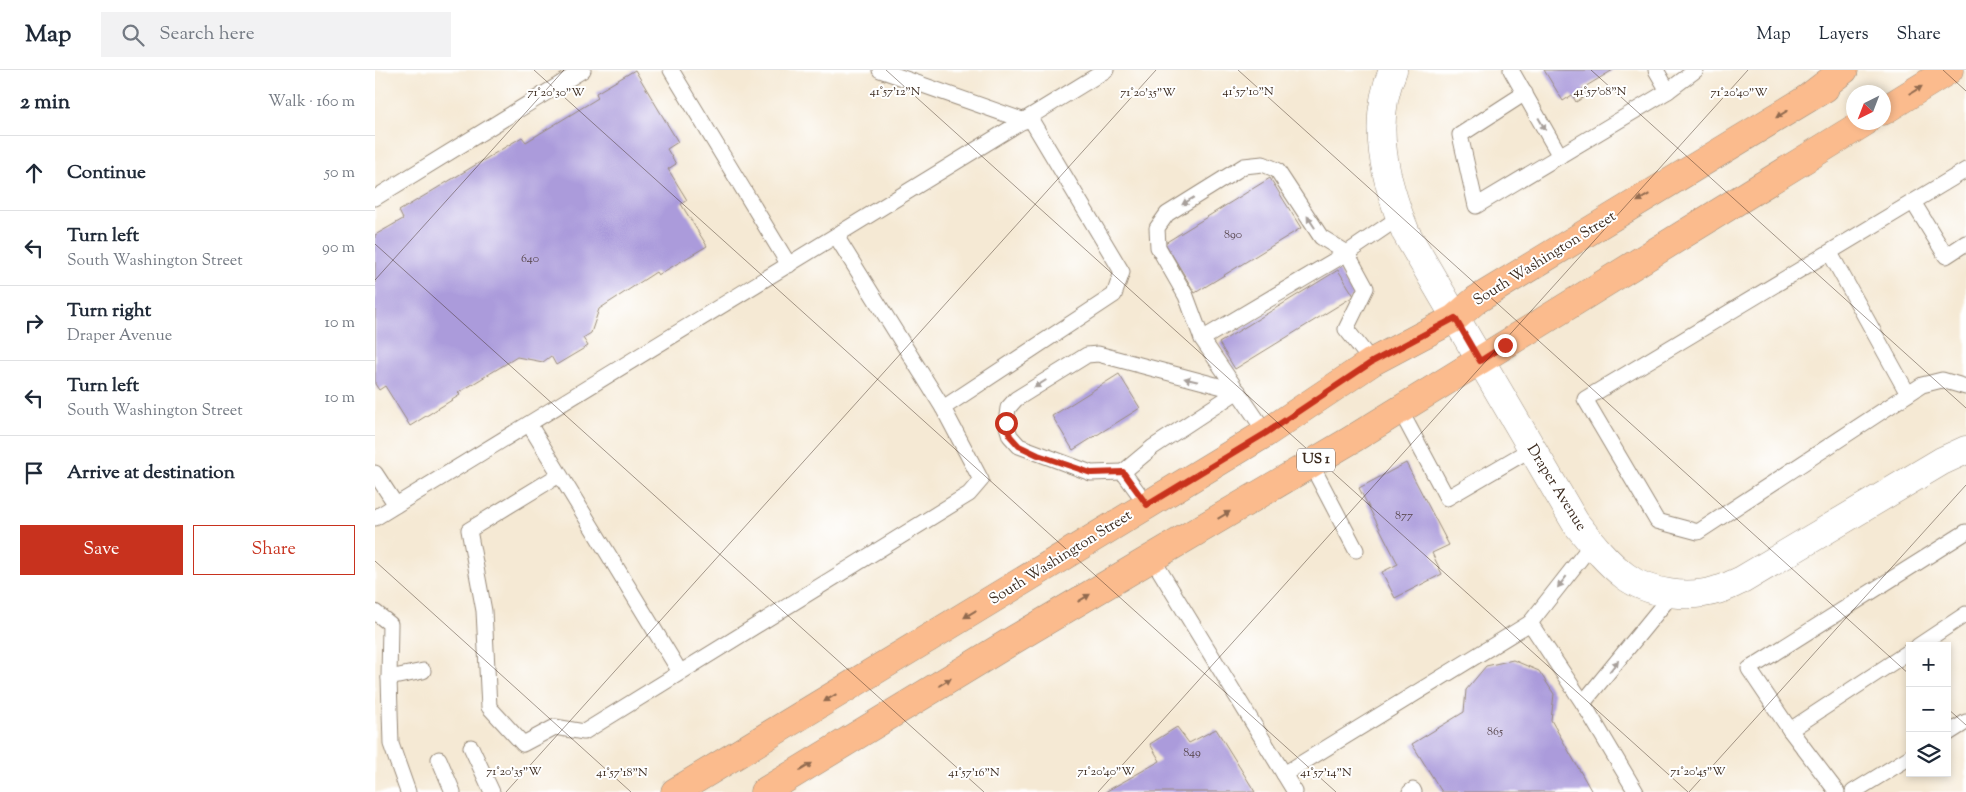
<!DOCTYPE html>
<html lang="en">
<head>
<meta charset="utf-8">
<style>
  :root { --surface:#fff; --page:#f2f2f3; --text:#1f2937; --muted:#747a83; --line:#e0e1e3; --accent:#c8321e }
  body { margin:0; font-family:"Sorts Mill Goudy",serif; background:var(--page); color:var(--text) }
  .controls { position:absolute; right:15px; bottom:15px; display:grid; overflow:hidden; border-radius:0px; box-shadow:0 2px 8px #0003 }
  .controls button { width:45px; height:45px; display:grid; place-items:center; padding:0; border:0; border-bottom:1px solid var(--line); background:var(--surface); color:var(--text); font:25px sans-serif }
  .compass { position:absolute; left:1471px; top:15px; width:45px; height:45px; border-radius:50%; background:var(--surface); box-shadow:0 2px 8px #0003; rotate:222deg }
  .stop { position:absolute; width:15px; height:15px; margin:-11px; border:4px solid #c8321e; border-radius:50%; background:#fff }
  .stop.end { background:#c8321e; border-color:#fff; box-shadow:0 1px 5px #0008 }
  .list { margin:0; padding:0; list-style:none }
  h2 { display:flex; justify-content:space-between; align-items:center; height:65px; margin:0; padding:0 20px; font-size:21px }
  h2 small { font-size:16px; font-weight:400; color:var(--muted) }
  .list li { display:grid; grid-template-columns:32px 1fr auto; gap:15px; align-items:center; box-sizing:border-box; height:75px; padding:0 20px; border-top:1px solid var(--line) }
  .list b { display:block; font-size:19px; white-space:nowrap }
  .list p { margin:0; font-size:16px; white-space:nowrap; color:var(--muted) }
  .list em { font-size:16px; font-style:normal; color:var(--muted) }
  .actions { display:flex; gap:10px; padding:15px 20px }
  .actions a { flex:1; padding:11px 0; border:1px solid var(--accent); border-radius:0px; text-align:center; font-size:18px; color:var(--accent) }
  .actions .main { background:var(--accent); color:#fff }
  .icon { flex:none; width:28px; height:28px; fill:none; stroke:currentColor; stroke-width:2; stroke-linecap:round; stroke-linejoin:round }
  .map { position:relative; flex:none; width:1591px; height:722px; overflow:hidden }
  header { display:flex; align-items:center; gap:30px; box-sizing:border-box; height:70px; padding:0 25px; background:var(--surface); border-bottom:1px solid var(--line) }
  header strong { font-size:24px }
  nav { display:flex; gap:28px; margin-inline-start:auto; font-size:18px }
  .search { width:350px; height:45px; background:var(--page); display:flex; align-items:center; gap:12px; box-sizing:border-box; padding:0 18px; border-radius:0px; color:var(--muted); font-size:19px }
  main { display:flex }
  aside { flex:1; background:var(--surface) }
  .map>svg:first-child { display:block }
</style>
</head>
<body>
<header>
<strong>Map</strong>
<div class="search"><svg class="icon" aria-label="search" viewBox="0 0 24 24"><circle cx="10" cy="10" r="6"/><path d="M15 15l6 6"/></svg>Search here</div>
<nav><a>Map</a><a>Layers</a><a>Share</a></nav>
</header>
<main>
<aside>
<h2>2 min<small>Walk · 160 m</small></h2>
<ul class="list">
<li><svg class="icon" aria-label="ahead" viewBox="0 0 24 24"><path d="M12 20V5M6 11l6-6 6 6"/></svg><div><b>Continue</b></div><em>50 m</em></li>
<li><svg class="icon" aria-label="left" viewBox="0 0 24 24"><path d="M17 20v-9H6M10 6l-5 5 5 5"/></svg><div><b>Turn left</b><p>South Washington Street</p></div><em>90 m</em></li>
<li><svg class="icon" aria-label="right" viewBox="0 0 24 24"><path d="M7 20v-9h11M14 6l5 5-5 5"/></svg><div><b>Turn right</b><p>Draper Avenue</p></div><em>10 m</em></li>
<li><svg class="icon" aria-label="left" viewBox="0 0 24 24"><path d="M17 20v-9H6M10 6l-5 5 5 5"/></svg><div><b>Turn left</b><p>South Washington Street</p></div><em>10 m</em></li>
<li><svg class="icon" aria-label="arrive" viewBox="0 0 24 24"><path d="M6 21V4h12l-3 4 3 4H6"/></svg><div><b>Arrive at destination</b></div></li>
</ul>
<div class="actions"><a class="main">Save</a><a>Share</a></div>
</aside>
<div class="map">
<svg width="1591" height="722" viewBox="0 0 1591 722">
  <rect width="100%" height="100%" fill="#fff"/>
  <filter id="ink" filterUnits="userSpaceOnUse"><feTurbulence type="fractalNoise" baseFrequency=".02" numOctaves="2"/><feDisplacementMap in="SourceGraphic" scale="10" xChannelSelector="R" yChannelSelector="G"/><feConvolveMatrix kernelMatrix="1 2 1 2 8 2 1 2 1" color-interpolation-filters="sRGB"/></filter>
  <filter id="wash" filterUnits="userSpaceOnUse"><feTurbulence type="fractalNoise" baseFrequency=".0096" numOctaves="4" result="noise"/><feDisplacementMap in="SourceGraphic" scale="20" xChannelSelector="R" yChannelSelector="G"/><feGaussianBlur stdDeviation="1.12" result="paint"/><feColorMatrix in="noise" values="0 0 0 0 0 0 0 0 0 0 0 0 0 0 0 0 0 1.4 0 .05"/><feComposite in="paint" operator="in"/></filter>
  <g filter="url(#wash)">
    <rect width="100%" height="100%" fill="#f5e9d4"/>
    <g id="blocks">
      <!-- building -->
      <g fill="#ab9bdb">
        <path d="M 260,0 L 303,72 L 292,79 L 301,94 L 293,99 L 312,130 L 306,134 L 332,176 L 283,205 L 281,202 L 224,239 L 216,263 L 208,268 L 213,276 L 181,295 L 176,286 L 168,292 L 142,287 L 83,323 L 85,325 L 35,356 L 10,316 L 4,320 L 0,314 L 0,165 L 28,149 L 24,141 L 147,67 L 151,72 L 223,28 L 221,23 Z"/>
        <path d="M 1169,0 L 1238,0 L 1208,18 L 1212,25 L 1201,32 L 1197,25 L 1188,31 Z"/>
        <path d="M 895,108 L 926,158 L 820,223 L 790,173 Z"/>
        <path d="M 963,200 L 979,226 L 860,299 L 844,273 Z"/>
        <path d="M 744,304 L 765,338 L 698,380 L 677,346 Z"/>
        <path d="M 1031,393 L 1074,475 L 1057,483 L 1067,504 L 1020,528 L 1007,502 L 1023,494 L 984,418 Z"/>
        <path d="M 1138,590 L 1164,601 L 1179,624 L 1176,650 L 1217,722 L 1067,722 L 1037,674 L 1089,642 L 1091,620 L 1111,596 Z"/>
        <path d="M 802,657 L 814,673 L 841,659 L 880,722 L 730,722 L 785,691 L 775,674 Z"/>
      </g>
    </g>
  </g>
  <g filter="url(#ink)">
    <use href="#blocks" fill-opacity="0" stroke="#988a79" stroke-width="1"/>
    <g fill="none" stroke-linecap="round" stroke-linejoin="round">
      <defs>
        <g id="lane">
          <path d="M 296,0 L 414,195"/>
          <path d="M 505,0 L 650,51"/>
          <path d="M 1136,0 L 1185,86"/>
          <path d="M 1293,21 L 1321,0"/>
          <path d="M 1150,23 L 1085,65 L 1101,136 L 1293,21 L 1281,0"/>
          <path d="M 1591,100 L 1210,329 L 1282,451 L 1323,462 L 1547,315 L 1567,310 L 1591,317"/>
          <path d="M 0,128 L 208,0"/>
          <path d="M 1538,132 L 1571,186 L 1591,173"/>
          <path d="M 461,166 L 568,338"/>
          <path d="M 1455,183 L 1533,324"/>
          <path d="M 827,269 L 972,183 L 1025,147"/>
          <path d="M 1025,340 L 1072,428 L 1156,379"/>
          <path d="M 154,354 L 305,602"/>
          <path d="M 891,363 L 827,269 L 811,226 L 783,177 L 782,158 L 792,144 L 869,96 L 888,94 L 902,100 L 946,167 L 972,183 L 991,218 L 971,259 L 997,292"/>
          <path d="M 936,394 L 981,480"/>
          <path d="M 748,402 L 716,403 L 644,376 L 635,366 L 631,353 L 633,338 L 641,329 L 712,285 L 723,284 L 863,321"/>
          <path d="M 0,403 L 21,435"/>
          <path d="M 184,405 L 94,460 L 109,541 L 114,637 L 148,674 L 180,657 L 209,662 L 594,424 L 606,410 L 568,338 L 739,225 L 747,202 L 655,48"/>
          <path d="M 772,435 L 748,402 L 778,377 L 863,321"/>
          <path d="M 0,448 L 731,0"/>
          <path d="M 777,488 L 920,722"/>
          <path d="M 0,542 L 15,554 L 14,608"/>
          <path d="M 1155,553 L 1217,474"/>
          <path d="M 1543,576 L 1591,544"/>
          <path d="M 1208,633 L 1297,524"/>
          <path d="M 1415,660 L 1374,599 L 1591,462"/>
          <path d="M 1572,664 L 1591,652"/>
          <path d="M 96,677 L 117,722"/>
          <path d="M 64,689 L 78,722"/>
          <path d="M 909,704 L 1155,553 L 1208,633 L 1261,722"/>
          <path d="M 33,722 L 16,674 L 14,608 L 48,601"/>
          <path d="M 1035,722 L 1038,720 L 1039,722"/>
          <path d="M 1462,722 L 1415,660 L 1535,581"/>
          <path d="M 1478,722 L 1535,687"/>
        </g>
        <path id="street" d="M 1018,0 C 995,54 1010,111 1031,163 L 1200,452 C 1215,471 1230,491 1250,506 C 1274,524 1314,529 1342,520 C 1351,518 1359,513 1367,510 L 1567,391 L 1591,380"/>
        <g id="primary">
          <path d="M 1508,41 L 1574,0"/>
          <path d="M 300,722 L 891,363 L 997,292 L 1080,248 L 1101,230 L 1450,18"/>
          <path d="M 389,722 L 640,569 L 976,370 L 1490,52"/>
        </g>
        <path id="highway" d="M 1430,30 L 1469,0"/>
      </defs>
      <!-- lane casing -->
      <use href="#lane" stroke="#988a79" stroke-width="17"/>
      <!-- street casing -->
      <use href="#street" stroke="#988a79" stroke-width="29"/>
      <!-- primary casing -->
      <use href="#primary" stroke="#988a79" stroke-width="29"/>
      <!-- highway casing -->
      <use href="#highway" stroke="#988a79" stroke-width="29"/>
      <!-- lane -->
      <use href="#lane" stroke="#fff" stroke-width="15"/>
      <!-- street -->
      <use href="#street" stroke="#fff" stroke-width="28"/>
      <!-- primary -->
      <use href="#primary" stroke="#fbbb8d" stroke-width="28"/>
      <!-- highway -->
      <use href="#highway" stroke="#fbbb8d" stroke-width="28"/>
    </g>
    <!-- one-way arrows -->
    <defs><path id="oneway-solid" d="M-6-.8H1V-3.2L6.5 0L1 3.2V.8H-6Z" transform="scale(1.25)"/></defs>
    <g fill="#916b50">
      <use href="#oneway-solid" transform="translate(1541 20) rotate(-32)"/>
      <use href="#oneway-solid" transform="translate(1407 44) rotate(149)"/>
      <use href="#oneway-solid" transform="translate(1268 128) rotate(149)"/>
      <use href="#oneway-solid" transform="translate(849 445) rotate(-31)"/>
      <use href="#oneway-solid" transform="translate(709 528) rotate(-31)"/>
      <use href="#oneway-solid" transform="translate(595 544) rotate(149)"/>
      <use href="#oneway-solid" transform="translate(570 612) rotate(-32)"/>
      <use href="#oneway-solid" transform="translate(455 628) rotate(149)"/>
      <use href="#oneway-solid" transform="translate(431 697) rotate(-31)"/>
    </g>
    <g fill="#a79f9a">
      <use href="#oneway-solid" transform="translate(1167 54) rotate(60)"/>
      <use href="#oneway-solid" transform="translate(813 131) rotate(148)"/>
      <use href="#oneway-solid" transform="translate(936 152) rotate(-123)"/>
      <use href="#oneway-solid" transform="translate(816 310) rotate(-166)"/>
      <use href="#oneway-solid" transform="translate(665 314) rotate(148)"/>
      <use href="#oneway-solid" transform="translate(1187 512) rotate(128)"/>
      <use href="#oneway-solid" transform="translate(1239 596) rotate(-51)"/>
    </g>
  </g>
  <g fill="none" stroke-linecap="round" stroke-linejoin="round" filter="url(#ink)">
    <!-- route -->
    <path stroke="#c8321e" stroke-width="6" d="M 631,353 L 635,366 L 644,376 L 663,385 L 716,403 L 748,402 L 772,435 L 891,363 L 997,292 L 1080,248 L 1105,291 L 1130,275"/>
  </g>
  <!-- ticks -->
  <path fill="none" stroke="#3b2a1e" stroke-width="1" stroke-opacity="0.45" d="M 159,0 L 961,722M 511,0 L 1313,722M 863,0 L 1535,605M 1216,0 L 1591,338M 1568,0 L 1591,21M 0,174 L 609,722M 0,210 L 189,0M 0,491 L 256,722M 1572,638 L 1591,655M 131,722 L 781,0M 723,722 L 1373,0M 1314,722 L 1591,415"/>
  <g text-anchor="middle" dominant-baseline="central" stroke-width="4" stroke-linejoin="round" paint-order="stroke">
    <!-- number labels -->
    <g font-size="12" fill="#57464d">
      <text x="858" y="165">890</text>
      <text x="155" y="189">640</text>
      <text x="1029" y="446">877</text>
      <text x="1120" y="662">865</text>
      <text x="817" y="683">849</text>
    </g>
    <!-- shield labels -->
    <rect fill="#fff" stroke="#766a62" stroke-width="1" x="922" y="378.5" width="38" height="23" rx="4"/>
    <g font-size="14" font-weight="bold" fill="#3b2a1e">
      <text x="941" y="390">US 1</text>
    </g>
    <!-- street labels -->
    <g font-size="15" fill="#3b2a1e" stroke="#fff">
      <text transform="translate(1170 189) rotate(-32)">South Washington Street</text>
      <text transform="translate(1181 418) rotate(58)">Draper Avenue</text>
      <text transform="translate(686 488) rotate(-32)">South Washington Street</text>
    </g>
  </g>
  <g font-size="12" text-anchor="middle" fill="#3b2a1e" stroke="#fff" stroke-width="4" stroke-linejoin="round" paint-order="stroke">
    <text x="520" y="25">41°57'12"N</text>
    <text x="873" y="25">41°57'10"N</text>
    <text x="1225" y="25">41°57'08"N</text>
    <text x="181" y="26">71°20'30"W</text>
    <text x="773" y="26">71°20'35"W</text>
    <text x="1364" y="26">71°20'40"W</text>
    <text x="139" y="705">71°20'35"W</text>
    <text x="731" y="705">71°20'40"W</text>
    <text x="1323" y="705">71°20'45"W</text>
    <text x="247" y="706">41°57'18"N</text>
    <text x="599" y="706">41°57'16"N</text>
    <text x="951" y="706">41°57'14"N</text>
  </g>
</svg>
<div class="controls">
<button>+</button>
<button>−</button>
<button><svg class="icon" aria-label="layers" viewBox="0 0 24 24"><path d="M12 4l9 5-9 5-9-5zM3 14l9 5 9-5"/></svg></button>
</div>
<svg class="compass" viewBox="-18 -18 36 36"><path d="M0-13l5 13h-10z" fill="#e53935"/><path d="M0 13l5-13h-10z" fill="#747a83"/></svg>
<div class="stop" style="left:631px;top:353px"></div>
<div class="stop end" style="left:1130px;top:275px"></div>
</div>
</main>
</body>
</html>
